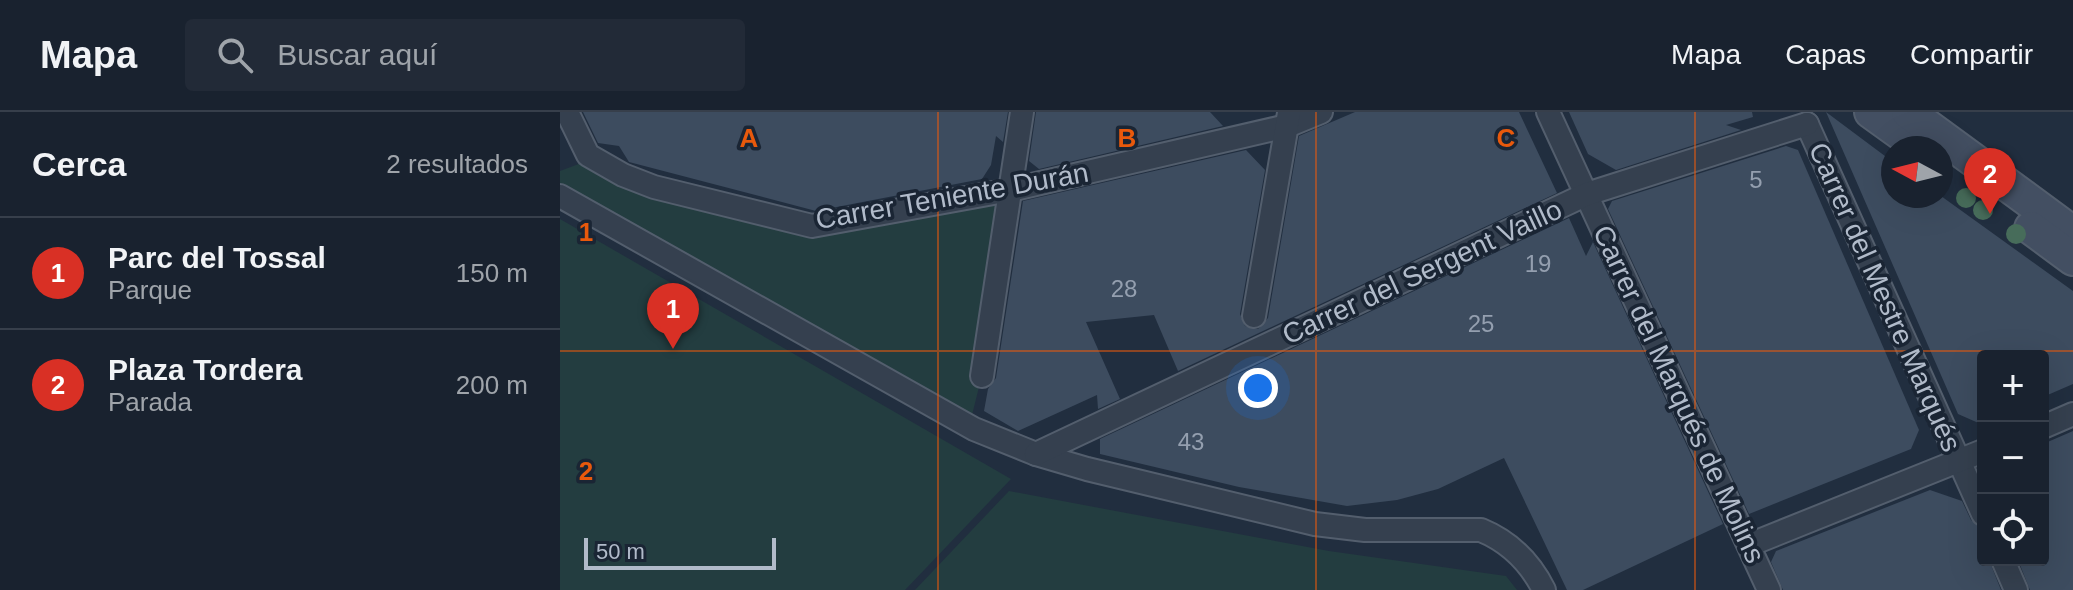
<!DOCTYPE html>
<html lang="es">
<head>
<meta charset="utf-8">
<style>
  :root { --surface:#19222f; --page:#222a37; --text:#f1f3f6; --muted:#9fa4aa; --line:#373f4b; --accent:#d93025 }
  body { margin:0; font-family:Helvetica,sans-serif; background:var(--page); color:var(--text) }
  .controls { position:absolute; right:24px; bottom:24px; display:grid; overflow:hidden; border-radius:8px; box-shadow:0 8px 32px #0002 }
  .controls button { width:72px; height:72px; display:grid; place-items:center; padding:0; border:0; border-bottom:2px solid var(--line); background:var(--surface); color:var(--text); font:40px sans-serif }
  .compass { position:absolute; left:1321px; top:24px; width:72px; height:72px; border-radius:50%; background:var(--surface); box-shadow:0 8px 32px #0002; rotate:277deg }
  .scale { position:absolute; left:24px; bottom:20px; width:192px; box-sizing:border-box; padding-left:8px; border:4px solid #b1bbca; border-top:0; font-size:22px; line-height:28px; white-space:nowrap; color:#b1bbca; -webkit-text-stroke:6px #1a2534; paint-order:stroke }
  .you { position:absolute; left:698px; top:276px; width:28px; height:28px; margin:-20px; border:6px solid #fff; border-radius:50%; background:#1a73e8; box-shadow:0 0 0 12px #1a73e833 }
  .badge { display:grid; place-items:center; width:52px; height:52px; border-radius:50%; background:var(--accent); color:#fff; font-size:26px; font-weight:700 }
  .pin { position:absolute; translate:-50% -66px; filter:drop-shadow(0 2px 4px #0008) }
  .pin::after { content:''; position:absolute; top:42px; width:28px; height:24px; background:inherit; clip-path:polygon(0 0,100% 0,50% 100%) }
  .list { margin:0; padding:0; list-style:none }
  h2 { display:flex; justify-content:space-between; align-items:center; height:104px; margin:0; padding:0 32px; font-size:34px }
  h2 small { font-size:26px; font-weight:400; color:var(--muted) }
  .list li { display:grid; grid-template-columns:52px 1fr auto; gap:24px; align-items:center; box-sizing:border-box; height:112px; padding:0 32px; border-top:2px solid var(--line) }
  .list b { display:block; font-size:30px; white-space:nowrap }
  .list p { margin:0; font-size:26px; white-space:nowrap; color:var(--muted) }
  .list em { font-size:26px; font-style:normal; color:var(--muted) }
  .icon { flex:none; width:44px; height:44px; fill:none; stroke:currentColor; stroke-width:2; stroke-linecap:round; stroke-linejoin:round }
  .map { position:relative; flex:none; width:1513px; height:478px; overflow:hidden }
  header { display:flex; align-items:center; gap:48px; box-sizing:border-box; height:112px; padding:0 40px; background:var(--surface); border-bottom:2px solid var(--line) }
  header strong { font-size:38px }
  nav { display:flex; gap:44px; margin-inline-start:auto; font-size:28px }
  .search { width:560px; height:72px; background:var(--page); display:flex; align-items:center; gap:20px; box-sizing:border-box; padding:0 28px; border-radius:8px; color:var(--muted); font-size:30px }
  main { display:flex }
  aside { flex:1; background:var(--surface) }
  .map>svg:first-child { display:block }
</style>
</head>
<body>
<header>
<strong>Mapa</strong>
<div class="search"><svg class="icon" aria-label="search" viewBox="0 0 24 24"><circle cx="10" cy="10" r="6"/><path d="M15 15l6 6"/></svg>Buscar aquí</div>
<nav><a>Mapa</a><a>Capas</a><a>Compartir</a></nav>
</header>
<main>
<aside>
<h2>Cerca<small>2 resultados</small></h2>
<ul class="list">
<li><span class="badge">1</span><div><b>Parc del Tossal</b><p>Parque</p></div><em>150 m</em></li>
<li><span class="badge">2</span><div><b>Plaza Tordera</b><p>Parada</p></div><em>200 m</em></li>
</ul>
</aside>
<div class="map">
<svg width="1513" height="478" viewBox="0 0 1513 478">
  <rect width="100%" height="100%" fill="#212e3f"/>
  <!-- green -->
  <g fill="#233d40">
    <path d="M 48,41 L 94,75 L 251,114 L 450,78 L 422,263 L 409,315 L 0,84 L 0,59 Z"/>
    <path d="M 0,107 L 451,367 L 345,478 L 0,478 Z"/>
    <path d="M 449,379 L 769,439 L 946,464 L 957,478 L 355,478 Z"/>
  </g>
  <!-- building -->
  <g fill="#3d4c5f">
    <path d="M 23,0 L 448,0 L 443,30 L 436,24 L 431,53 L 422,67 L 256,99 L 69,50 L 59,34 L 38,31 Z"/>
    <path d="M 476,0 L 650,0 L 663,14 L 479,57 L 469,49 Z"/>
    <path d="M 795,0 L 959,0 L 997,81 L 618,259 L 594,203 L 526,210 L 560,287 L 538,297 L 537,283 L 458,319 L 424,299 L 428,277 L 436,266 L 463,89 L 686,38 L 705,58 L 680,202 L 685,214 L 698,217 L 708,206 L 739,24 Z"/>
    <path d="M 1009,0 L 1192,0 L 1193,5 L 1166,13 L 1181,18 L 1056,58 L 1028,42 Z"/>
    <path d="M 1266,0 L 1333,50 L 1333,84 L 1381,84 L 1513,179 L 1513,272 L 1483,285 L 1483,244 L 1423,244 L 1423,313 L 1398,302 Z"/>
    <path d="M 1226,34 L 1238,38 L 1359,318 L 1351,337 L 1189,402 L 1048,97 L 1052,89 Z"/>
    <path d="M 1009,106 L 1026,144 L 1033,130 L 1163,412 L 1023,478 L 1007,478 L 944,346 L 878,377 L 837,388 L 787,394 L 679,375 L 540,342 L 540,327 Z"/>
    <path d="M 1513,319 L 1513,478 L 1470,478 L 1458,448 L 1483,448 L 1483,332 Z"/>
    <path d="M 1370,378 L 1402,389 L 1411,408 L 1423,416 L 1423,448 L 1429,448 L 1441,478 L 1223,478 L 1211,450 L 1216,439 Z"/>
  </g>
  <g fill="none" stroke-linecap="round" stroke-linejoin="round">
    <defs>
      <g id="street">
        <path d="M 7,0 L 28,43 L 63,63 L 94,75 L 252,114 L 450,78 L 727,14 L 761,0"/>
        <path d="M 988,0 L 1209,478"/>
        <path d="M 1247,12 L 1423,402"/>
        <path d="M 0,84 L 414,317 L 476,342 L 527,357 L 755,412 L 805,418 L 921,418 C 950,430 970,450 984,478"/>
        <path d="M 694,204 L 729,1"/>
        <path d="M 422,264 L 462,0"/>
        <path d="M 1483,315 L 1513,302"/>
        <path d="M 476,342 L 1027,82 L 1247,12"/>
        <path d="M 1189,433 L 1423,339"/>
        <path d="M 1443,448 L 1456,478"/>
      </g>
      <g id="secondary">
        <path d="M 1311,0 L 1361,36"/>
        <path d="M 1348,0 L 1513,121"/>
        <path d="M 1471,116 L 1513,147"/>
      </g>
    </defs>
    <!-- street casing -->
    <use href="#street" stroke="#535e6d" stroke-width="26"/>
    <!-- secondary casing -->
    <use href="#secondary" stroke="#535e6d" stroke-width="36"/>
    <!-- street -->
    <use href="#street" stroke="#35404f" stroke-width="22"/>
    <!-- secondary -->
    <use href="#secondary" stroke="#434f62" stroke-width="32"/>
  </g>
  <!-- trees -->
  <g fill="#476c5a">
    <circle cx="1406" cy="86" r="10"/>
    <circle cx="1423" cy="98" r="10"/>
    <circle cx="1456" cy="122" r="10"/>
  </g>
  <!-- grid -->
  <path fill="none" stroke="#e8590c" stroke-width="2" stroke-opacity="0.55" d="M 378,0 L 378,478M 756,0 L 756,478M 1135,0 L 1135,478M 0,239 L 1513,239"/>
  <g text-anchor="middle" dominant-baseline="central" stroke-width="7" stroke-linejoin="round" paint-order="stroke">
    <!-- number labels -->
    <g font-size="24" fill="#949faf">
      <text x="1196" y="67">5</text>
      <text x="978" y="151">19</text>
      <text x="564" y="176">28</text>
      <text x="921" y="211">25</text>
      <text x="631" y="329">43</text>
    </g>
    <!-- street labels -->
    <g font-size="28" fill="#b1bbca" stroke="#1a2534">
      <text transform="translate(392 84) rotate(-10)">Carrer Teniente Durán</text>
      <text transform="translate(862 160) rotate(-25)">Carrer del Sergent Vaillo</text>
      <text transform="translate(1325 185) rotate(66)">Carrer del Mestre Marqués</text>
      <text transform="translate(1119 282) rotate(65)">Carrer del Marqués de Molins</text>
    </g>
  </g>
  <g font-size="26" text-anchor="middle" font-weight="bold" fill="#e8590c" stroke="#1a2534" stroke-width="7" stroke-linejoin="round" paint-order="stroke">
    <text x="189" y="35">A</text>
    <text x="567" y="35">B</text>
    <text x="946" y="35">C</text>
    <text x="26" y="129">1</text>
    <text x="26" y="368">2</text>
  </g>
</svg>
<div class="controls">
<button>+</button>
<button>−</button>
<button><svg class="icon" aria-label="locate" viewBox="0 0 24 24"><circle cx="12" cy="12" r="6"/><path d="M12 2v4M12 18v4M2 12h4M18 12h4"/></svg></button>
</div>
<svg class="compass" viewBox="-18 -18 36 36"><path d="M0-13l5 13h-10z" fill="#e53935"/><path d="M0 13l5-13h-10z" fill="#9fa4aa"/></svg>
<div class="scale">50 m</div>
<div class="you"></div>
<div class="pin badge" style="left:113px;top:237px">1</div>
<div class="pin badge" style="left:1430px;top:102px">2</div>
</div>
</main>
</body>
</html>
